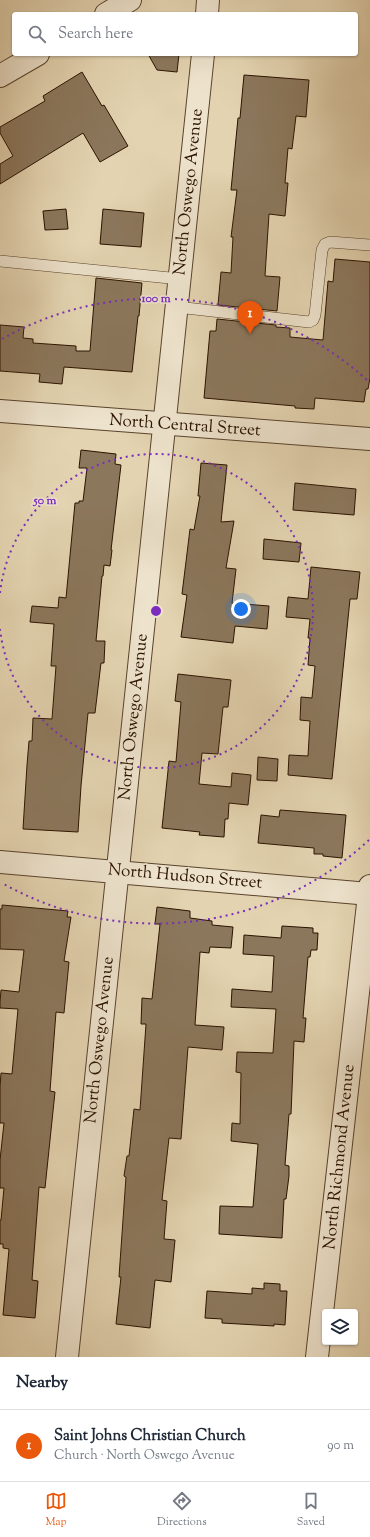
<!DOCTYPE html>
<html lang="en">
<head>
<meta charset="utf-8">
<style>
  :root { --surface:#fff; --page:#f2f2f3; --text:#1f2937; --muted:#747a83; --line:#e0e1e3; --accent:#ea580c }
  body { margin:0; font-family:"Sorts Mill Goudy",serif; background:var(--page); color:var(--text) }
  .controls { position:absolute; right:12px; bottom:12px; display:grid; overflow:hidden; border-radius:4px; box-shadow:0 1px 3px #0004 }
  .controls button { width:36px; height:36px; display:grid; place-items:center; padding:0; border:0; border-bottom:1px solid var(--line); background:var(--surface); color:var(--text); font:20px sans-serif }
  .you { position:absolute; left:241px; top:609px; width:14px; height:14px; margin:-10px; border:3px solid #fff; border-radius:50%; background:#1a73e8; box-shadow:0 0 0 6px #1a73e833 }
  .badge { display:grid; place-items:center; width:26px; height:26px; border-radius:50%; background:var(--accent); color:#fff; font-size:13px; font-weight:700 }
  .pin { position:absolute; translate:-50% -33px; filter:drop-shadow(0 1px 2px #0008) }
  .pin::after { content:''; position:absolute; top:21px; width:14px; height:12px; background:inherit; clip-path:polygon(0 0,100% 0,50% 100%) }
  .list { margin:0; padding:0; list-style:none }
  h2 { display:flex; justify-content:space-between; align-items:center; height:52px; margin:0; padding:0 16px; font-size:17px }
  h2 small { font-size:13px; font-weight:400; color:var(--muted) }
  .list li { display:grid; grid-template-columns:26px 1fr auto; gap:12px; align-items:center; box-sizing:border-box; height:72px; padding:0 16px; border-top:1px solid var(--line) }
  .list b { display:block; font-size:15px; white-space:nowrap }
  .list p { margin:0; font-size:13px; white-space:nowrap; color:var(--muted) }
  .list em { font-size:13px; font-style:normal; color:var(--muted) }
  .icon { flex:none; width:22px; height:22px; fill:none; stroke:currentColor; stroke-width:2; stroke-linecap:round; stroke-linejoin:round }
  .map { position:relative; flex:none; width:370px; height:1357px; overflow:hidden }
  .search { position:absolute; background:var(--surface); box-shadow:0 1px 3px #0004; left:12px; right:12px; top:12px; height:44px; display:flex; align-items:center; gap:10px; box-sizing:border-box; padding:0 14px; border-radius:4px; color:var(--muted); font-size:15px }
  .sheet { height:124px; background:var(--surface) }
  nav { display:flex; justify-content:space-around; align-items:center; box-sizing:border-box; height:56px; border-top:1px solid var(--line); background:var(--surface); font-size:11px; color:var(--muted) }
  nav a { display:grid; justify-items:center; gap:2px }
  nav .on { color:var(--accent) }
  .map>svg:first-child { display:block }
</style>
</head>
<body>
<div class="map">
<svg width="370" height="1357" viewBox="0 0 370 1357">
  <rect width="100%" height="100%" fill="#e3d3b0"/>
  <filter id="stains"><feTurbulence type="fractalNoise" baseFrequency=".005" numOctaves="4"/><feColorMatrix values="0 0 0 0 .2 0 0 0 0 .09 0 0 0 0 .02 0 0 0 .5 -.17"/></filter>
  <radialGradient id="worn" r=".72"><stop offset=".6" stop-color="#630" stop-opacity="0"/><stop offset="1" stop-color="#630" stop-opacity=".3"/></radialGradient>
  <!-- building -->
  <g fill="#8b775c" stroke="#2b1300">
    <path d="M 148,54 L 179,54 L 177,72 L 157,70 Z"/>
    <path d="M 82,72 L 102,106 L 104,105 L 128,146 L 100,162 L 83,133 L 0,184 L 0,164 L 13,156 L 0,133 L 0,127 L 45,101 L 43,96 Z"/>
    <path d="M 244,75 L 309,80 L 306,117 L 296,116 L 292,149 L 288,148 L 285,183 L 288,183 L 285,216 L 269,214 L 265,276 L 280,277 L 277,311 L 218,305 L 221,272 L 231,273 L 233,237 L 231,237 L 237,190 L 231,190 L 238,118 L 240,118 Z"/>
    <path d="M 66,209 L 68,229 L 45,230 L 43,211 Z"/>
    <path d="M 103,209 L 144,213 L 141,247 L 100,244 Z"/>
    <path d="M 335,259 L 370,262 L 370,378 L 368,389 L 366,389 L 364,402 L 315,398 L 314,409 L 295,408 L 295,406 L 204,398 L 210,331 L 216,331 L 217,319 L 276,325 L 276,327 L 290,328 L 290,337 L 323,340 L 328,281 L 333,282 Z"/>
    <path d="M 96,278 L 142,283 L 139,316 L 138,316 L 132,372 L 64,367 L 62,384 L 39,382 L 40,374 L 0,371 L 0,325 L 24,327 L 23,338 L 33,339 L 33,343 L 76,346 L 76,351 L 90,351 Z"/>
    <path d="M 81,450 L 116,454 L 115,464 L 121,465 L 111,550 L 112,550 L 110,566 L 104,565 L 103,576 L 102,576 L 96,641 L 105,641 L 104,663 L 101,663 L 95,713 L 88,713 L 81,786 L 78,832 L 23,829 L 27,765 L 29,741 L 32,741 L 33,718 L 52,719 L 56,666 L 51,666 L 54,624 L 30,622 L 32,606 L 58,608 L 59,597 L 66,598 L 75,503 L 79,503 L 79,501 L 83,501 L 87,468 L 79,468 Z"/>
    <path d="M 201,463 L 227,465 L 221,522 L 234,521 L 226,568 L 236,569 L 232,603 L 269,606 L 267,629 L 235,626 L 233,643 L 181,637 L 187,595 L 182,594 L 190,529 L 194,530 L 200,496 L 198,496 Z"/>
    <path d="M 295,483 L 356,489 L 354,515 L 293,510 Z"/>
    <path d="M 264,539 L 301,543 L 299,562 L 263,559 Z"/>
    <path d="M 311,567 L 360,572 L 357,599 L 350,599 L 332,779 L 288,775 L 289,755 L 308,756 L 310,721 L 300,720 L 301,697 L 312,698 L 315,666 L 308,665 L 310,638 L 308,638 L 310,619 L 286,617 L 288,597 L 308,599 Z"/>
    <path d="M 178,674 L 231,680 L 228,707 L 223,707 L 218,754 L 202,753 L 199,784 L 231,787 L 232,773 L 251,775 L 248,805 L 229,803 L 228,819 L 225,819 L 224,837 L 199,835 L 200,832 L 162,828 L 169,761 L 176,762 L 181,702 L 175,701 Z"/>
    <path d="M 258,757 L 278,759 L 277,781 L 257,780 Z"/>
    <path d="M 280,810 L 346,815 L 342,858 L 323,856 L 323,854 L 314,854 L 314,848 L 258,843 L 261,815 L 279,817 Z"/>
    <path d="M 2,905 L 68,911 L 67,917 L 71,917 L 64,961 L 69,962 L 64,1013 L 56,1012 L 50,1091 L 55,1092 L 45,1188 L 39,1187 L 32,1280 L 38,1281 L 35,1318 L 3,1315 L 9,1249 L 3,1248 L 3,1244 L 0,1244 L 0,1220 L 1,1220 L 4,1188 L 0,1188 L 0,1160 L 4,1123 L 0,1123 L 0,1087 L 1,1073 L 12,1074 L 18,1009 L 0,1008 L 0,1002 L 1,990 L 19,992 L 24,950 L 0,949 L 0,909 L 2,909 Z"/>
    <path d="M 157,907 L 190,911 L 190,918 L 212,921 L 212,925 L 233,927 L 231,948 L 210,947 L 209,953 L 200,952 L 195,1025 L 224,1027 L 222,1050 L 188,1047 L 181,1139 L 169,1138 L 162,1200 L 167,1201 L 164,1239 L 175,1240 L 171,1282 L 155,1280 L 150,1328 L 116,1324 L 121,1277 L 119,1277 L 126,1177 L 124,1176 L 127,1156 L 129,1156 L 134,1109 L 140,1110 L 146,1024 L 141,1024 L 142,998 L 152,999 L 160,924 L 155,924 Z"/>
    <path d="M 282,926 L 313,928 L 313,933 L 318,933 L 317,950 L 311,950 L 310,957 L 308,957 L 303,1018 L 306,1018 L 304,1042 L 294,1041 L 291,1114 L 289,1114 L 285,1165 L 289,1166 L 289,1176 L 286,1199 L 284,1199 L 282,1238 L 219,1234 L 220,1206 L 253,1207 L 258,1144 L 231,1141 L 232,1123 L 240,1124 L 241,1073 L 236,1072 L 237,1052 L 273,1053 L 276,1009 L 231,1007 L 232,989 L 272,992 L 274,956 L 243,954 L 244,935 L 281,938 Z"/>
    <path d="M 264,1283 L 280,1284 L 280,1291 L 287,1291 L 285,1325 L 274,1324 L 274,1326 L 222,1323 L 222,1319 L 205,1318 L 207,1291 L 252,1294 L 252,1288 L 264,1289 Z"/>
  </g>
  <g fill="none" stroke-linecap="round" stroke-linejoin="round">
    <defs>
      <g id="lane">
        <path d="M 0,261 L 180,279"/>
        <path d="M 177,307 L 309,322 L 313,320 L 315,315 L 322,250 L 325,244 L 330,242 L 370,245"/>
      </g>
      <g id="street">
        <path d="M 106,14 L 130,0"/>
        <path d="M 207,14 L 208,0"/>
        <path d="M 0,76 L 38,54"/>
        <path d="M 0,411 L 370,439"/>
        <path d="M 0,862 L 370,894"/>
        <path d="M 67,1357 L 203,54"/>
        <path d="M 317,1357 L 370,886"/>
      </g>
    </defs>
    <!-- lane casing -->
    <use href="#lane" stroke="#59432c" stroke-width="12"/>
    <!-- street casing -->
    <use href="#street" stroke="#59432c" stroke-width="24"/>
    <!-- lane -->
    <use href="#lane" stroke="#ede2cc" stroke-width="11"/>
    <!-- street -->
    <use href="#street" stroke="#ede2cc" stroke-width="22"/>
  </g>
  <!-- distance rings -->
  <g fill="none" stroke="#7b2cbf" stroke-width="2" stroke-dasharray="2 4">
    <path d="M0 593A157 157 0 1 1 0 629"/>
    <path d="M369 840A313 313 0 0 1 2 883M2 339A313 313 0 0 1 369 382"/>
  </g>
  <g text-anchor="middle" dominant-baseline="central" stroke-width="3" stroke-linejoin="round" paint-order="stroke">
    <!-- street labels -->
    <g font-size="17" fill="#2b1300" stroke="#ede2cc">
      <text transform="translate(189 192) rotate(-84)">North Oswego Avenue</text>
      <text transform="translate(185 426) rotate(4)">North Central Street</text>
      <text transform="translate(134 717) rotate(-84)">North Oswego Avenue</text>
      <text transform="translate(185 877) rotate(5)">North Hudson Street</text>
      <text transform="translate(100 1040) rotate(-84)">North Oswego Avenue</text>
      <text transform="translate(340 1157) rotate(-84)">North Richmond Avenue</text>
    </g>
  </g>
  <circle cx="156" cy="611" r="6" fill="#7b2cbf" stroke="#ede2cc" stroke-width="2"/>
  <g font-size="12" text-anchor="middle" font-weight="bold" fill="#7b2cbf" stroke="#ede2cc" stroke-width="3" stroke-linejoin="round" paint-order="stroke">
    <text x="156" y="302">100 m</text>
    <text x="45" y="504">50 m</text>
  </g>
  <rect width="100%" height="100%" filter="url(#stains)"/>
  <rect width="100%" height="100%" fill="url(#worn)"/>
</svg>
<div class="controls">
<button><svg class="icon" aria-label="layers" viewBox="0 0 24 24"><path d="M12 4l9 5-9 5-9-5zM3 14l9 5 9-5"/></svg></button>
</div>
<div class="you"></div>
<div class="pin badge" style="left:250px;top:334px">1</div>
<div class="search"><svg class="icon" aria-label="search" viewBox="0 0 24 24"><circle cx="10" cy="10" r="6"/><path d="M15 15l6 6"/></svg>Search here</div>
</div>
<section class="sheet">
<h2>Nearby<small></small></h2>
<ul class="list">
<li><span class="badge">1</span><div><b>Saint Johns Christian Church</b><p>Church · North Oswego Avenue</p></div><em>90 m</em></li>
</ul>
</section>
<nav>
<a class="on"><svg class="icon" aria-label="map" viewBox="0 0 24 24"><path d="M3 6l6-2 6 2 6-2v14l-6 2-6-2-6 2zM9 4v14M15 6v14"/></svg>Map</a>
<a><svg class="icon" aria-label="directions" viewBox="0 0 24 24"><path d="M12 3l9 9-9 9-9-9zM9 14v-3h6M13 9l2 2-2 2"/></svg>Directions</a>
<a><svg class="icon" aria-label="saved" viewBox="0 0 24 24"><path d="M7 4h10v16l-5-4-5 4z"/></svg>Saved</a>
</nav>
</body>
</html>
